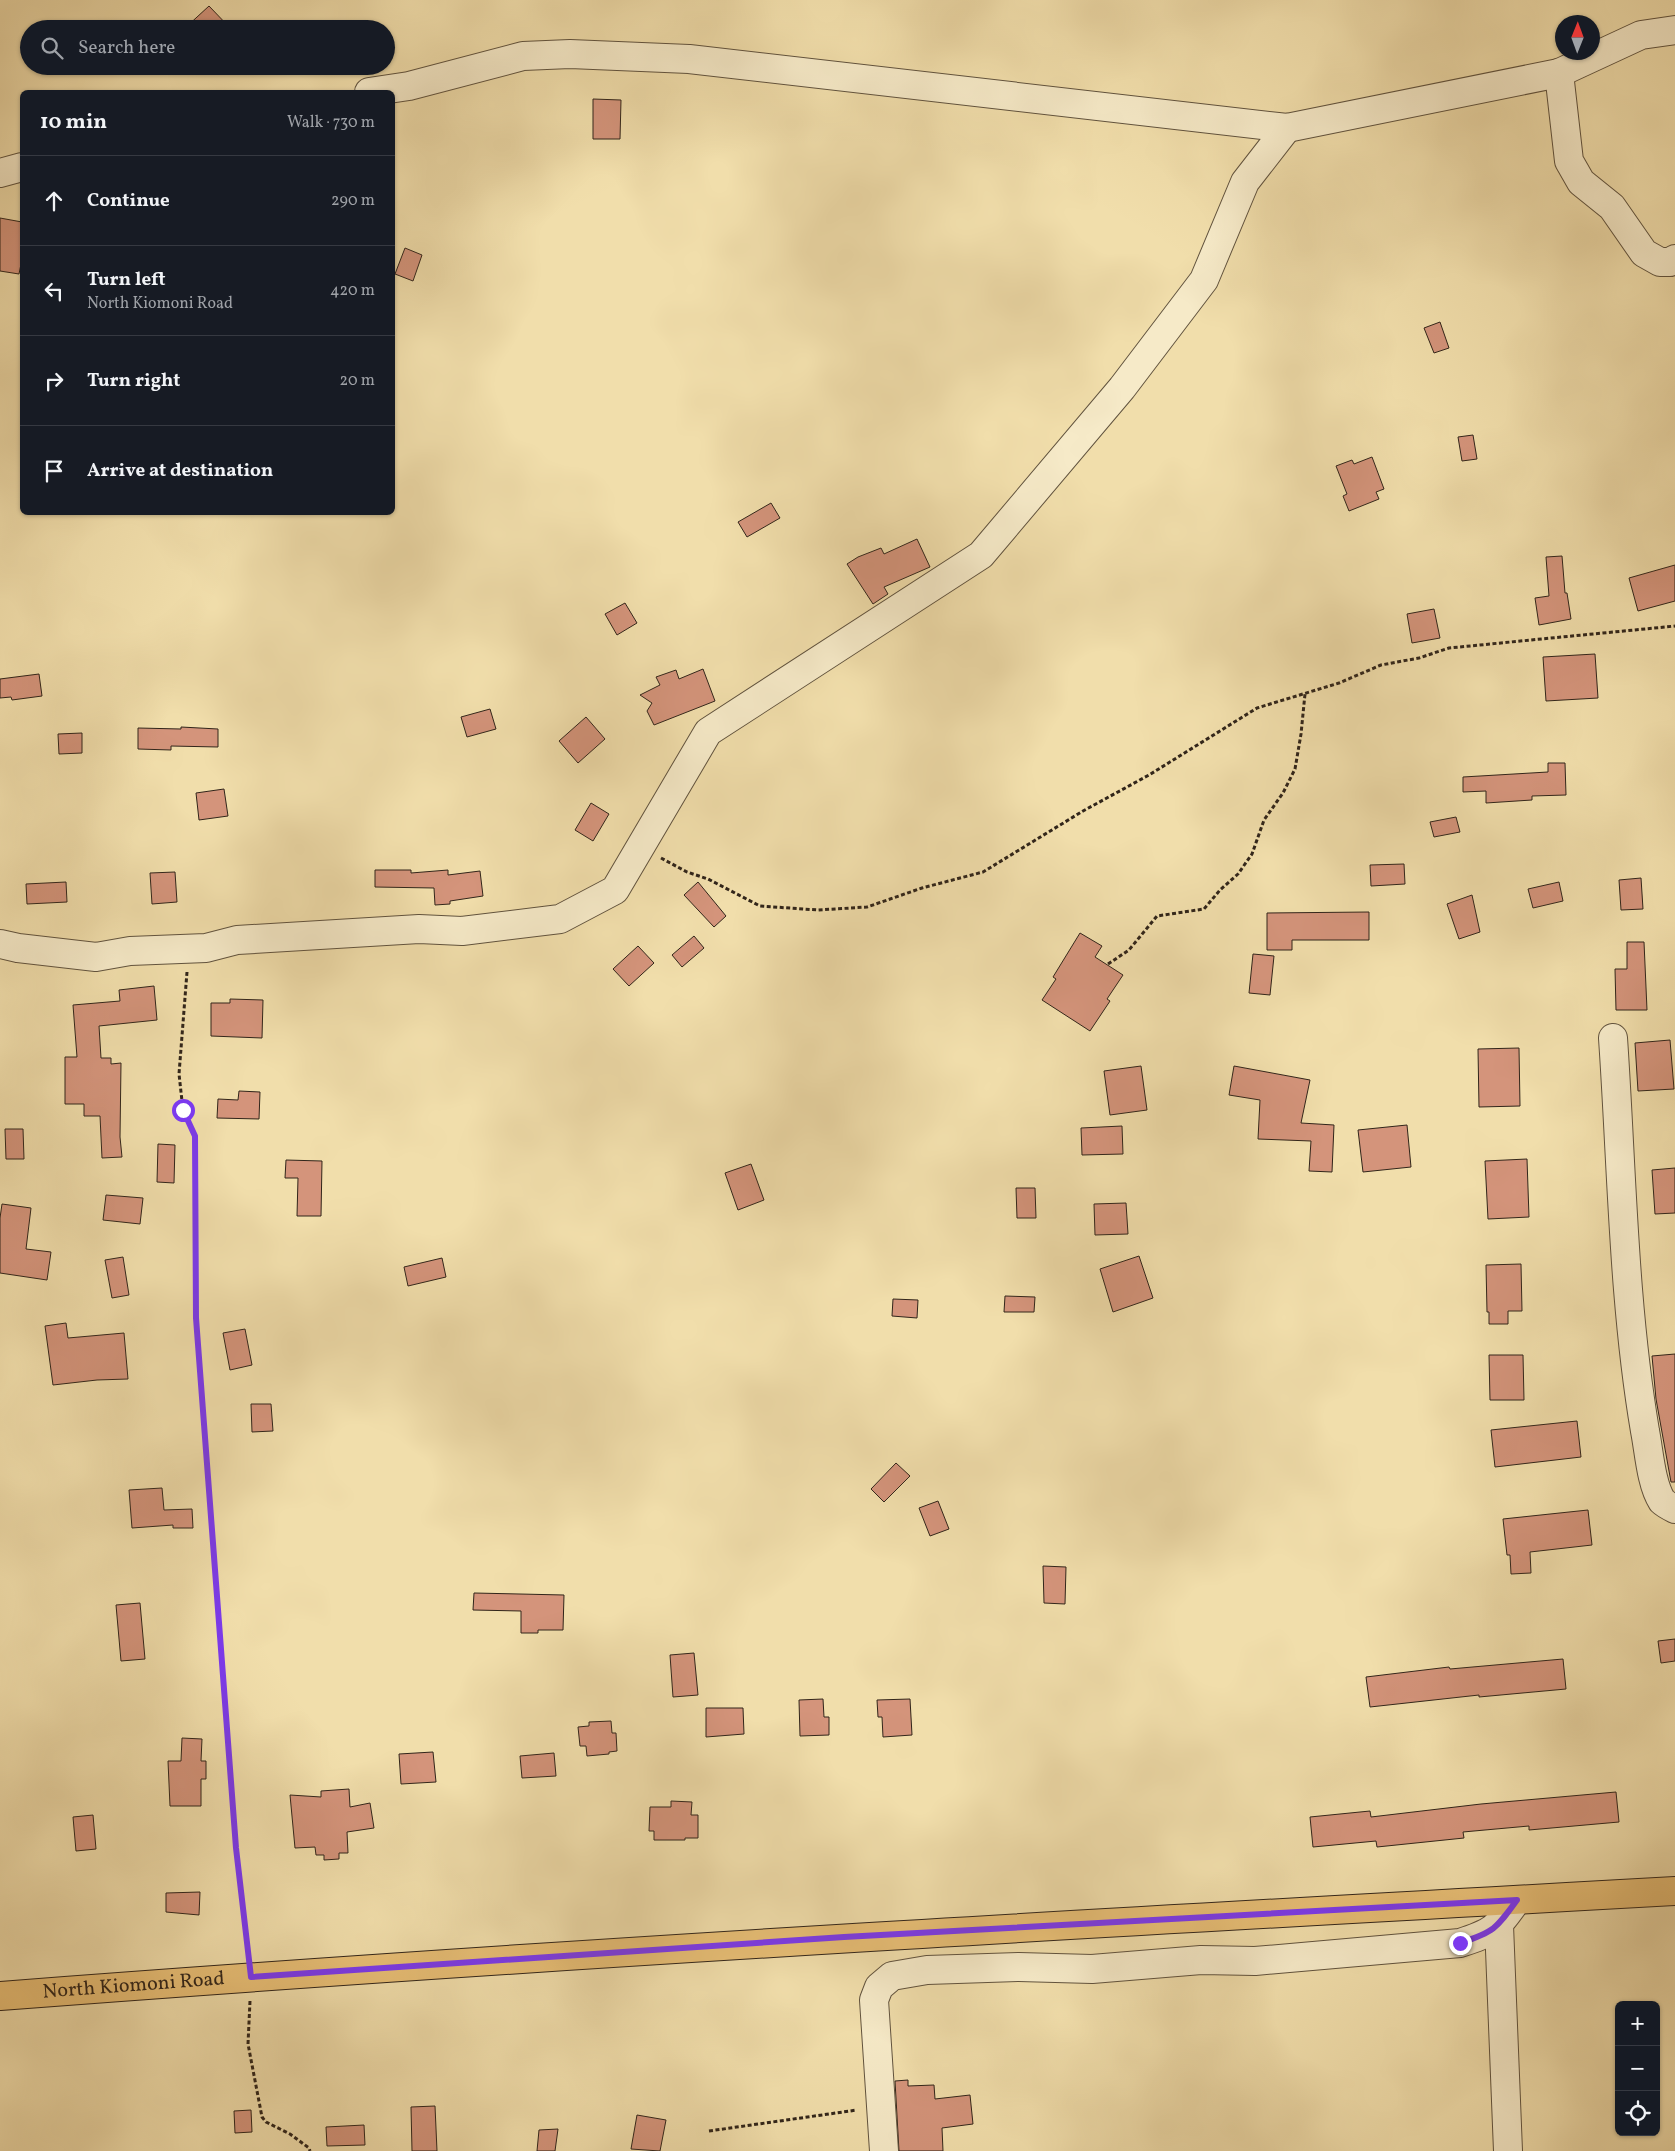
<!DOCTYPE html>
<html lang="en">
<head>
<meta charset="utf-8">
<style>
  :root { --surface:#171b24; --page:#20242c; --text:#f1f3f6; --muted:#9ea1a6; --line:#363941 }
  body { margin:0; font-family:Vollkorn,serif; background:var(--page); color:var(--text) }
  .controls { position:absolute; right:15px; bottom:15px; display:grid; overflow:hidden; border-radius:8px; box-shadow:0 1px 4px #0004 }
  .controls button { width:45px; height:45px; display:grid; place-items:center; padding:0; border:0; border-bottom:1px solid var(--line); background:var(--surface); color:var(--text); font:25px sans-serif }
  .compass { position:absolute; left:1555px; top:15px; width:45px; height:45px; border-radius:50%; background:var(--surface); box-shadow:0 1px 4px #0004; rotate:1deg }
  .stop { position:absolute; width:15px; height:15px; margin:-11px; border:4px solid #7c3aed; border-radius:50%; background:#fff }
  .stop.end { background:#7c3aed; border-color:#fff; box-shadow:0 1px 5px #0008 }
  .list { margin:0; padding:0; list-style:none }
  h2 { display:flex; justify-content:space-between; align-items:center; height:65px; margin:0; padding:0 20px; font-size:21px }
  h2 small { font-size:16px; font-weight:400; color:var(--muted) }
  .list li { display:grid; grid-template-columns:32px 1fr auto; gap:15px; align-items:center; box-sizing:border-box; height:90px; padding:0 20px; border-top:1px solid var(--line) }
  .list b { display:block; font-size:19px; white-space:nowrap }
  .list p { margin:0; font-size:16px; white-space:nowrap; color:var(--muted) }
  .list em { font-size:16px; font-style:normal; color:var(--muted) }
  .icon { flex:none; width:28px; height:28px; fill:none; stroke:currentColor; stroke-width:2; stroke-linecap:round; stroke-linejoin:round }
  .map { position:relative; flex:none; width:1675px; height:2151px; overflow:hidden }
  .search { position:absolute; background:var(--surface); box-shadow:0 1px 4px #0004; left:20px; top:20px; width:375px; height:55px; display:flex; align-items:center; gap:12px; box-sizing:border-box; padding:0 18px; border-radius:28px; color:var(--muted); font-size:19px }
  .panel { position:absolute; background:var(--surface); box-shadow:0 1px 4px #0004; left:20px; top:90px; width:375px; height:425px; border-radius:8px }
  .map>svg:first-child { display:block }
</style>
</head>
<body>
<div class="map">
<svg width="1675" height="2151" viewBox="0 0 1675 2151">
  <rect width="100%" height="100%" fill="#f1deab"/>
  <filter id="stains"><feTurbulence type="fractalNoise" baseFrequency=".004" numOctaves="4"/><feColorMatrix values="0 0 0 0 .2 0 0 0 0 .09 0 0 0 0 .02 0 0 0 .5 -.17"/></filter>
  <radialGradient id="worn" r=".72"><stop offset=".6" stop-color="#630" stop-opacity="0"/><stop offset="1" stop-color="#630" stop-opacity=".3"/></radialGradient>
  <!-- building -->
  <g fill="#d4947b" stroke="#31251a">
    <path d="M 209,6 L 231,29 L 184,29 Z"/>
    <path d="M 593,99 L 621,100 L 620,139 L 593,139 Z"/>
    <path d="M 0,218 L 22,222 L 22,259 L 19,274 L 0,271 Z"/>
    <path d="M 405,248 L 422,255 L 413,281 L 395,274 Z"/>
    <path d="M 1440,322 L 1449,348 L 1434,353 L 1424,328 Z"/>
    <path d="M 1473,435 L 1477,459 L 1462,461 L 1458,437 Z"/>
    <path d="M 1372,457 L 1384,489 L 1376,492 L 1379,499 L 1349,511 L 1343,496 L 1347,494 L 1336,466 L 1352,460 L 1354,464 Z"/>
    <path d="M 771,503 L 780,518 L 747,537 L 738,522 Z"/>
    <path d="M 917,539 L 930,567 L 884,587 L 888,594 L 873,604 L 847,564 L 858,557 L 881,548 L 884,554 Z"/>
    <path d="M 1562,556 L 1565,593 L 1567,593 L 1571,619 L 1539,625 L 1535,598 L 1549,596 L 1546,557 Z"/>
    <path d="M 1675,565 L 1675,601 L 1638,611 L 1629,578 Z"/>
    <path d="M 625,603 L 637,623 L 617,635 L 605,614 Z"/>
    <path d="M 1434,609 L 1440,638 L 1412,643 L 1407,614 Z"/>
    <path d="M 1595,654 L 1598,698 L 1546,701 L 1543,657 Z"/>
    <path d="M 703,669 L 715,701 L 654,725 L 647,711 L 652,703 L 640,695 L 660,685 L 656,677 L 676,670 L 679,679 Z"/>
    <path d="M 39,674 L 42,696 L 12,700 L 11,697 L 0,698 L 0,679 Z"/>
    <path d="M 490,709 L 496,729 L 467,737 L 461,717 Z"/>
    <path d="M 586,717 L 605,739 L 578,763 L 559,741 Z"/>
    <path d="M 181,727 L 218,729 L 218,747 L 171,746 L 171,750 L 138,749 L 138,728 L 181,729 Z"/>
    <path d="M 82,733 L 82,753 L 59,754 L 58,734 Z"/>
    <path d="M 1548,763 L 1565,763 L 1566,795 L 1532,796 L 1532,800 L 1486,803 L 1486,791 L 1463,792 L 1463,777 L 1548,772 Z"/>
    <path d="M 224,789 L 228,816 L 199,820 L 196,793 Z"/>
    <path d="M 591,803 L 609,814 L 593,841 L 575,830 Z"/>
    <path d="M 1456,817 L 1460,832 L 1434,837 L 1430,822 Z"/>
    <path d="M 1404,864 L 1405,884 L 1371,886 L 1370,865 Z"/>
    <path d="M 375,870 L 411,870 L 411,873 L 448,870 L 448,875 L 480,871 L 483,896 L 450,901 L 450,904 L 435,905 L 434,888 L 375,887 Z"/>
    <path d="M 175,872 L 177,902 L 152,904 L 150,873 Z"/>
    <path d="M 1641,878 L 1643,909 L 1621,910 L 1619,880 Z"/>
    <path d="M 66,882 L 67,902 L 27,904 L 26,884 Z"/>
    <path d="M 698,882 L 726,916 L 714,927 L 684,895 Z"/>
    <path d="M 1559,882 L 1563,901 L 1533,908 L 1528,889 Z"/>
    <path d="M 1472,895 L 1480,932 L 1459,939 L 1447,904 Z"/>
    <path d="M 1369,912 L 1369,940 L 1292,940 L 1292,950 L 1267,950 L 1267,913 Z"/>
    <path d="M 1080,933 L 1102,946 L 1095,957 L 1123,975 L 1107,999 L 1110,1001 L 1090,1031 L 1042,1000 L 1056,979 L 1053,977 Z"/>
    <path d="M 694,936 L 704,948 L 682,967 L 672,955 Z"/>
    <path d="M 1627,942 L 1644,942 L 1647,1010 L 1616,1010 L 1615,969 L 1627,969 Z"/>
    <path d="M 638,946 L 654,963 L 629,986 L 613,969 Z"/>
    <path d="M 1253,954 L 1274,956 L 1270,995 L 1249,993 Z"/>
    <path d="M 154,986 L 157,1020 L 99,1026 L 101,1058 L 111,1058 L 111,1064 L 121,1063 L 120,1137 L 122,1157 L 102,1158 L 100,1116 L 84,1116 L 84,1104 L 65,1104 L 65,1057 L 77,1057 L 73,1005 L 120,1001 L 119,990 Z"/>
    <path d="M 230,999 L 263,1000 L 262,1038 L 211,1036 L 211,1003 L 230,1003 Z"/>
    <path d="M 1670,1040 L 1674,1089 L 1638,1091 L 1635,1043 Z"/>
    <path d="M 1519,1048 L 1520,1106 L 1479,1107 L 1478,1049 Z"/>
    <path d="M 1141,1066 L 1147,1110 L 1110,1115 L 1104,1071 Z"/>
    <path d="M 1234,1066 L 1310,1080 L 1301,1123 L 1334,1125 L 1332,1172 L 1309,1171 L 1311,1141 L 1258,1139 L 1260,1100 L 1229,1095 Z"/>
    <path d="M 239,1091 L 260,1092 L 259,1119 L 217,1118 L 218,1099 L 238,1100 Z"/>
    <path d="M 1407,1125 L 1411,1167 L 1363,1172 L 1358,1130 Z"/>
    <path d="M 1122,1126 L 1123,1154 L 1082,1155 L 1081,1128 Z"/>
    <path d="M 5,1129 L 23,1129 L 24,1159 L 6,1159 Z"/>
    <path d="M 158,1144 L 175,1145 L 174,1183 L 157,1182 Z"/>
    <path d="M 1527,1159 L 1529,1217 L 1488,1219 L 1485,1161 Z"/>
    <path d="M 286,1160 L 322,1161 L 321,1216 L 297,1216 L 298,1178 L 285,1178 Z"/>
    <path d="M 751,1164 L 764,1200 L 738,1210 L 725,1173 Z"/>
    <path d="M 1675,1168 L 1675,1213 L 1655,1214 L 1652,1170 Z"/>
    <path d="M 1016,1188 L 1035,1188 L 1036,1218 L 1017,1218 Z"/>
    <path d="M 106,1195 L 143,1198 L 140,1224 L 103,1220 Z"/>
    <path d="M 1126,1203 L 1128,1234 L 1095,1235 L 1094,1204 Z"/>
    <path d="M 2,1204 L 31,1208 L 26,1249 L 51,1252 L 47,1280 L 0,1273 L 0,1218 Z"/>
    <path d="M 1139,1256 L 1153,1298 L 1113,1312 L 1100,1269 Z"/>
    <path d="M 123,1257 L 129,1295 L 112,1298 L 105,1260 Z"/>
    <path d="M 442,1258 L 446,1277 L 408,1286 L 404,1267 Z"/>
    <path d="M 1521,1264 L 1522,1311 L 1508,1311 L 1508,1324 L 1489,1324 L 1489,1312 L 1487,1312 L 1486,1265 Z"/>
    <path d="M 1005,1296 L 1035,1297 L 1034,1312 L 1004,1312 Z"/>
    <path d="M 893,1299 L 918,1300 L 917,1318 L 892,1316 Z"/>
    <path d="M 66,1323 L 68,1338 L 124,1333 L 128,1379 L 97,1380 L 53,1385 L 45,1326 Z"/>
    <path d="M 245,1329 L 252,1365 L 230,1370 L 223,1333 Z"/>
    <path d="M 1675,1354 L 1675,1482 L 1671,1482 L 1656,1399 L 1652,1356 Z"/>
    <path d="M 1489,1355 L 1523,1355 L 1524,1400 L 1490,1400 Z"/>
    <path d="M 251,1404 L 271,1404 L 273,1431 L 252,1432 Z"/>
    <path d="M 1577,1421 L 1581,1457 L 1495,1467 L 1491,1430 Z"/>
    <path d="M 896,1463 L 910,1476 L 884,1502 L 871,1489 Z"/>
    <path d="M 162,1488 L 164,1510 L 192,1509 L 193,1528 L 173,1528 L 173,1525 L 132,1528 L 129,1490 Z"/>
    <path d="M 938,1501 L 949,1529 L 930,1536 L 919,1508 Z"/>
    <path d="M 1588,1510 L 1592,1545 L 1530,1552 L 1531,1573 L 1511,1574 L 1510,1555 L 1507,1555 L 1503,1519 Z"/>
    <path d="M 1043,1566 L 1066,1567 L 1065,1604 L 1044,1603 Z"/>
    <path d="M 474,1593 L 564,1595 L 563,1630 L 538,1630 L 538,1633 L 521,1633 L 521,1611 L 473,1610 Z"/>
    <path d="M 140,1603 L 145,1659 L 121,1661 L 116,1605 Z"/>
    <path d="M 1675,1639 L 1675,1661 L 1661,1663 L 1658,1641 Z"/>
    <path d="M 694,1653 L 698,1695 L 673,1697 L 670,1655 Z"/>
    <path d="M 1563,1659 L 1566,1689 L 1479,1697 L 1479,1695 L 1370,1707 L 1366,1677 L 1449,1667 L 1450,1669 Z"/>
    <path d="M 823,1699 L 824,1717 L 829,1717 L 829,1735 L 800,1736 L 799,1700 Z"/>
    <path d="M 910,1699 L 912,1735 L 883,1737 L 882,1717 L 878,1717 L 877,1700 Z"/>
    <path d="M 706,1708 L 743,1708 L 744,1734 L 706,1737 Z"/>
    <path d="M 611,1721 L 612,1733 L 616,1733 L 617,1751 L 609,1752 L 609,1754 L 587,1756 L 586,1746 L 580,1746 L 578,1727 L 589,1726 L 589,1722 Z"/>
    <path d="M 182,1738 L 202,1739 L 201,1761 L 206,1761 L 206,1779 L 201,1779 L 201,1806 L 170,1806 L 168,1761 L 181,1761 Z"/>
    <path d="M 433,1752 L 436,1782 L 401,1784 L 399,1754 Z"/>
    <path d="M 554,1753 L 556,1776 L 522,1778 L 520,1756 Z"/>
    <path d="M 349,1789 L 350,1807 L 370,1803 L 374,1828 L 347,1832 L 348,1853 L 339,1853 L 339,1859 L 324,1860 L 324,1855 L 316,1855 L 315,1847 L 295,1848 L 290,1795 L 321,1797 L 321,1791 Z"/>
    <path d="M 1616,1792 L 1619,1822 L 1529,1830 L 1529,1826 L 1463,1832 L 1464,1838 L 1377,1847 L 1376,1841 L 1313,1847 L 1310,1817 L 1370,1811 L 1371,1817 L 1481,1804 Z"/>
    <path d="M 671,1801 L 692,1802 L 691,1815 L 698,1815 L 698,1838 L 685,1838 L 685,1840 L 654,1840 L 654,1831 L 649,1831 L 650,1807 L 671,1807 Z"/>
    <path d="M 93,1815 L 96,1849 L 76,1851 L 73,1817 Z"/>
    <path d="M 200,1892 L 199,1915 L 166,1912 L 166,1893 Z"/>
    <path d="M 908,2080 L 908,2086 L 934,2085 L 935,2099 L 970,2095 L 973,2124 L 942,2128 L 943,2151 L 899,2151 L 895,2081 Z"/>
    <path d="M 435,2106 L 437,2151 L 412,2151 L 411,2107 Z"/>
    <path d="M 251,2110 L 252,2132 L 235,2133 L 234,2111 Z"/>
    <path d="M 637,2115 L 666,2120 L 660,2151 L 631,2149 Z"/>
    <path d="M 364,2125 L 365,2145 L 327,2146 L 326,2127 Z"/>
    <path d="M 558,2129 L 555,2151 L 537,2151 L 539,2130 Z"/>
  </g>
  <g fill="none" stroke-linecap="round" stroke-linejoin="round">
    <defs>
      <g id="minor">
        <path d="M 1559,73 L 1569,161 L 1581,182 L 1612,207 L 1644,253 L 1660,262 L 1670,262 L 1675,259"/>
        <path d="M 369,92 L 409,86 L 523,56 L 570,54 L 689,59 L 1287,128 L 1559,73 L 1641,35 L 1675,30"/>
        <path d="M 0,173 L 22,167"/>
        <path d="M 0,944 L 18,948 L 96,957 L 130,951 L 206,948 L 237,940 L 419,929 L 462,931 L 560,919 L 615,890 L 708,732 L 981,555 L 1122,388 L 1204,280 L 1245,182 L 1287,128"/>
        <path d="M 1613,1038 C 1622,1169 1623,1301 1645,1431 C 1649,1451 1651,1484 1662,1501 C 1665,1504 1671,1507 1675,1509"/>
        <path d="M 1499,1925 L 1508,2151"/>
        <path d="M 884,2151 L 874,2000 L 879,1987 L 892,1976 L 927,1970 L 1019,1967 L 1092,1969 L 1201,1960 L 1255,1961 L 1460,1943 C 1494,1932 1496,1929 1517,1900"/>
      </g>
      <g id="major">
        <path id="s1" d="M 0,1996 C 558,1953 1116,1922 1675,1891"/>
      </g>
    </defs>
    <!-- minor casing -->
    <use href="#minor" stroke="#61533e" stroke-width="30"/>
    <!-- major casing -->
    <use href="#major" stroke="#31251a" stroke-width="30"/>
    <!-- path -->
    <g stroke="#31251a" stroke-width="3" stroke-dasharray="4 2.5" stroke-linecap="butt">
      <path d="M 661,858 L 687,872 L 708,879 L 760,906 L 818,910 L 867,907 L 922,888 L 983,872 L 1083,811 L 1149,775 L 1257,708 L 1339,683 L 1381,665 L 1419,658 L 1449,648 L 1675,626"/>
      <path d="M 1108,964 L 1129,950 L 1157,916 L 1204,909 L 1220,890 L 1238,874 L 1252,854 L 1264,820 L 1283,793 L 1295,769 L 1301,734 L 1305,694"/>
      <path d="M 187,972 L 179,1074 L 183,1110 L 195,1135 L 196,1318 L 236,1848 L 249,1955"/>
      <path d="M 250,2001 L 248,2044 L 262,2117 L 266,2122 L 290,2134 L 309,2148 L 310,2151"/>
      <path d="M 709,2131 L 857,2110"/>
    </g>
    <!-- minor -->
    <use href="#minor" stroke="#f6eac8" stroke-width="28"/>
    <!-- major -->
    <use href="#major" stroke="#e8bf76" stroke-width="28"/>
  </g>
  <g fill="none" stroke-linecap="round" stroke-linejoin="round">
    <!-- route -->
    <path stroke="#7c3aed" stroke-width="6" d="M 183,1110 L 195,1136 L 196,1318 L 236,1848 L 251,1977 L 844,1937 L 1517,1900 C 1496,1929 1494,1932 1460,1943"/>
  </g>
  <g text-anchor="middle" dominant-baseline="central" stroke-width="4" stroke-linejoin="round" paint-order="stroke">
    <!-- street labels -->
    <g font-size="20" fill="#31251a" stroke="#f6eac8">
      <text stroke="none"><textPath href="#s1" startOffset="134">North Kiomoni Road</textPath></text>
    </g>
  </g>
  <rect width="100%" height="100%" filter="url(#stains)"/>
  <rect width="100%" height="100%" fill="url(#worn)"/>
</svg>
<div class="controls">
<button>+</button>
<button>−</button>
<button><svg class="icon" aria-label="locate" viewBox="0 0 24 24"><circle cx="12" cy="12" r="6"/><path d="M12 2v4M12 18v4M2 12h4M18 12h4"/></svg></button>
</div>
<svg class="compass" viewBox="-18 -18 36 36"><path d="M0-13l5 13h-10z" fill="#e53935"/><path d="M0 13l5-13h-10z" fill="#9ea1a6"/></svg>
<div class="stop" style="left:183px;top:1110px"></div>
<div class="stop end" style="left:1460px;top:1943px"></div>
<div class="search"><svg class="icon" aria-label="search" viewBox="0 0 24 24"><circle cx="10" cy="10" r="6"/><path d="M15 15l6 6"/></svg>Search here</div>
<section class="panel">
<h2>10 min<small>Walk · 730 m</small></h2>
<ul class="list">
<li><svg class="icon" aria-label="ahead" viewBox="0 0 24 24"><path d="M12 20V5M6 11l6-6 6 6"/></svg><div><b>Continue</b></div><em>290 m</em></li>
<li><svg class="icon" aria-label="left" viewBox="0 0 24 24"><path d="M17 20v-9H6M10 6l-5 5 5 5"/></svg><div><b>Turn left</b><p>North Kiomoni Road</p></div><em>420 m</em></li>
<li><svg class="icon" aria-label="right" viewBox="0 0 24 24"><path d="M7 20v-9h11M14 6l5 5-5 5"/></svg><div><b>Turn right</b></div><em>20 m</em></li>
<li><svg class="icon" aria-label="arrive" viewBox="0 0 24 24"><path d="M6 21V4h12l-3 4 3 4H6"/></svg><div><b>Arrive at destination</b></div></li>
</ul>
</section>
</div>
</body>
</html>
